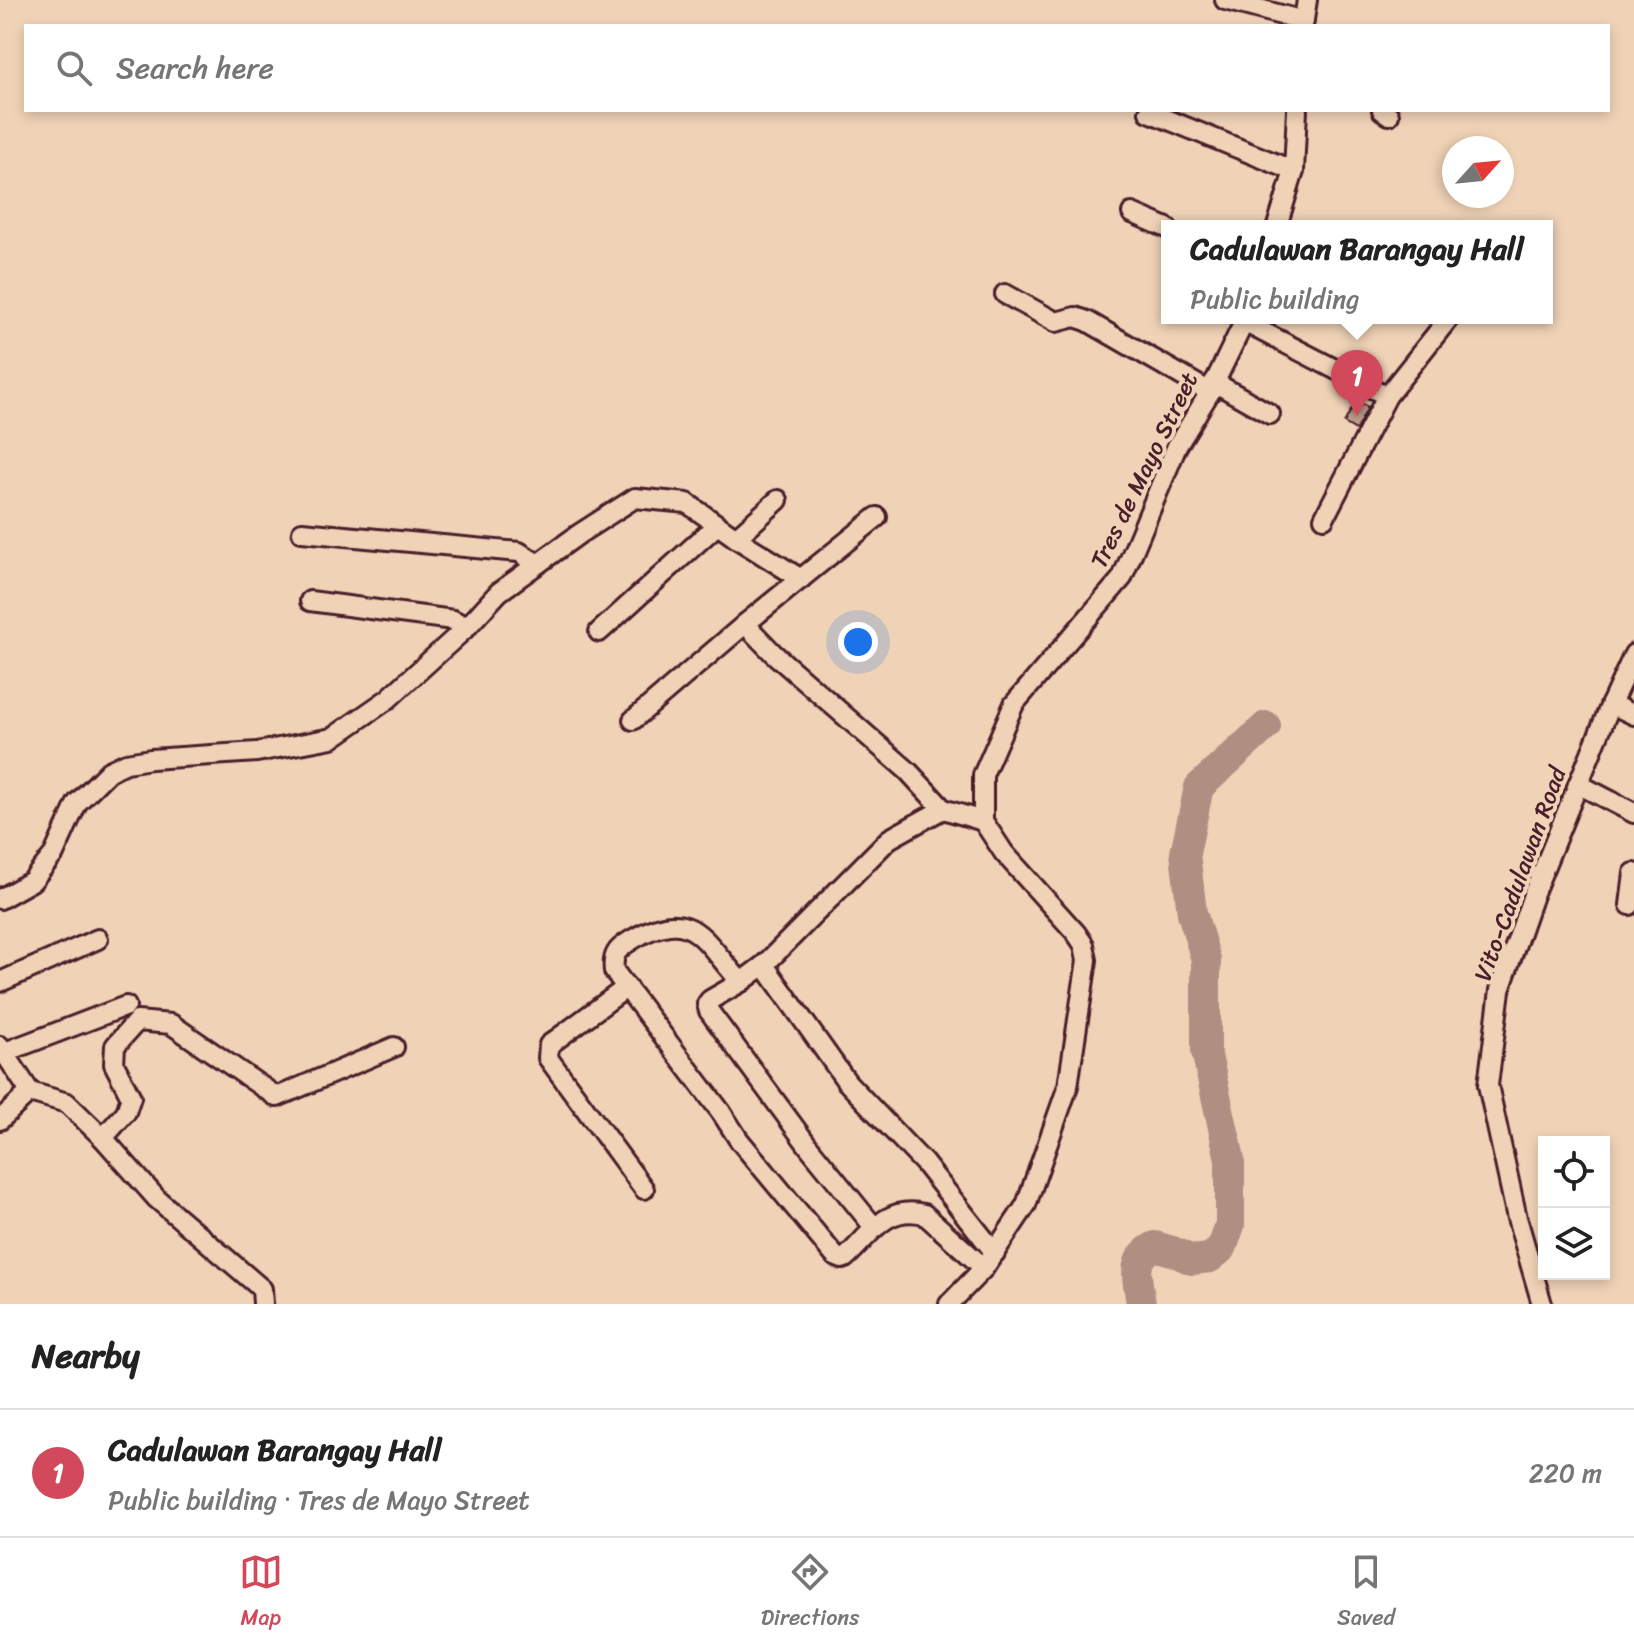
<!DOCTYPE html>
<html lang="en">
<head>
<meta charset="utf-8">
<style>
  :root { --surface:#fff; --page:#f2f2f2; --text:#222; --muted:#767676; --line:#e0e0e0; --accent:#d1495b }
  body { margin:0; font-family:Sriracha,sans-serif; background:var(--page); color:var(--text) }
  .controls { position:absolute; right:24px; bottom:24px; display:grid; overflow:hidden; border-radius:0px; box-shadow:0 4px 12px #0003 }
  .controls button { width:72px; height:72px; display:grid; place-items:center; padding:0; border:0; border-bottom:2px solid var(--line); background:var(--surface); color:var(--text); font:40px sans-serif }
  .compass { position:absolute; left:1442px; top:136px; width:72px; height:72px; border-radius:50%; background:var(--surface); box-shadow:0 4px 12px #0003; rotate:63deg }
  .you { position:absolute; left:858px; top:642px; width:28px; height:28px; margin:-20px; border:6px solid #fff; border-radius:50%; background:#1a73e8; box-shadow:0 0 0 12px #1a73e833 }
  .badge { display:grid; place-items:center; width:52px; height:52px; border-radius:50%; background:var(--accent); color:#fff; font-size:26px; font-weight:700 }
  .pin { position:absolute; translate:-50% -66px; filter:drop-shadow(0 2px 4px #0008) }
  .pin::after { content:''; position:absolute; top:42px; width:28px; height:24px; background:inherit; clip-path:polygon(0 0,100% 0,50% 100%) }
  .popup { position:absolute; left:1161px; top:220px; width:392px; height:104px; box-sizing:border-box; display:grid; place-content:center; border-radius:0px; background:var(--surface); filter:drop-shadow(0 2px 6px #0005); font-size:26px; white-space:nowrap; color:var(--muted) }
  .popup b { font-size:30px; color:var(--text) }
  .popup::after { content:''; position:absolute; left:50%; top:100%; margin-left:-16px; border:16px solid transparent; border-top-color:var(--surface) }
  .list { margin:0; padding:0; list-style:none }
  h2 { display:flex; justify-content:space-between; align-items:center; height:104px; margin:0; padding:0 32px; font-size:34px }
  h2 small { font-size:26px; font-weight:400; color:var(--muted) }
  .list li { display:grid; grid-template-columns:52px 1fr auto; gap:24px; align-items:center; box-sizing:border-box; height:128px; padding:0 32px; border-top:2px solid var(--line) }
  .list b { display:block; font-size:30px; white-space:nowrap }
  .list p { margin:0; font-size:26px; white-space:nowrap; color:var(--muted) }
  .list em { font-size:26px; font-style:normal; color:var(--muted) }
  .icon { flex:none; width:44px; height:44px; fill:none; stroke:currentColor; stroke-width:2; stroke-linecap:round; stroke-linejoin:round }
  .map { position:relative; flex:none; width:1634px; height:1304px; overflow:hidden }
  .search { position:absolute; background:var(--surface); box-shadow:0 4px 12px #0003; left:24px; right:24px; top:24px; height:88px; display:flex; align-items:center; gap:20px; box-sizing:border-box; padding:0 28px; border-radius:0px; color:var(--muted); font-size:30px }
  .sheet { height:232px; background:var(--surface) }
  nav { display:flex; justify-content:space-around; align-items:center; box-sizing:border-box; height:112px; border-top:2px solid var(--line); background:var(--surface); font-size:22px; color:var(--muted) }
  nav a { display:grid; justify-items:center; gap:4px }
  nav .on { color:var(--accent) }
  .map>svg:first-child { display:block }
</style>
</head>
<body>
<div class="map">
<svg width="1634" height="1304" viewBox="0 0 1634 1304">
  <rect width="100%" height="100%" fill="#f0d3b7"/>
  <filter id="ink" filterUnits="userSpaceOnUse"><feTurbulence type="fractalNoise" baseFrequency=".0125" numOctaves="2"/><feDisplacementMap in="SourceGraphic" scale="16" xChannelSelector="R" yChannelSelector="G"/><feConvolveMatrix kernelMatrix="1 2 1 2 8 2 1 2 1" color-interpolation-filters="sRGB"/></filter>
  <g filter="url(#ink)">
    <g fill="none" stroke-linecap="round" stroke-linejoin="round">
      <!-- river -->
      <path stroke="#b08e81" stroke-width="30" d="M 1141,1304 C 1138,1279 1129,1260 1155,1246 L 1172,1251 L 1192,1260 L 1210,1258 L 1222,1248 L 1230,1225 L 1230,1159 L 1206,1051 L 1206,960 L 1192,913 L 1185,853 L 1199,787 L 1266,726"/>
    </g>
    <!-- building -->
    <path fill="#c2a190" stroke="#4a1f2b" stroke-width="2" d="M 1356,401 L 1368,407 L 1356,430 L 1344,423 Z"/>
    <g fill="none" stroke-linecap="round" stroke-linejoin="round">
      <defs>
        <g id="minor">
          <path d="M 1225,0 L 1304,21"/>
          <path d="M 1303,26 L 1307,0"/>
          <path d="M 1382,110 L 1389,115"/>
          <path d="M 1149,112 L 1294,171"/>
          <path d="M 1132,213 L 1167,228"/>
          <path d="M 1277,226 L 1294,171 L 1297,110"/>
          <path d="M 1005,294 L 1056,322 L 1075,317 L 1087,321 L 1210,392"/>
          <path d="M 1244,322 L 1387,396"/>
          <path d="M 1214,382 L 1270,414"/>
          <path d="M 1324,518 L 1387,396 L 1449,318"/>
          <path d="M 302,532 L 519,552 L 538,564"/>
          <path d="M 736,538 L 778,500"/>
          <path d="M 310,601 L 453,620 L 467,627"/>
          <path d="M 745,624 L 774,654 L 908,771 L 943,809 L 983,821"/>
          <path d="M 599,632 L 717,525"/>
          <path d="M 1611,704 L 1634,715"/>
          <path d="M 633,720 L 745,624 L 877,517"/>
          <path d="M 1578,784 L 1634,813"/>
          <path d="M 943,809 L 889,839 L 764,965 L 741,982 C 702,940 693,902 630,941 C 617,949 612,955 614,971 L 721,1112 L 739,1140 L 835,1256 L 842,1259 L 845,1258 C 870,1236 885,1204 924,1214 L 984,1268"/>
          <path d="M 0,899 L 32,881 L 54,854 L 77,803 L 109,771 L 126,763 L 151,759 L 257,752 L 332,738 L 388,699 L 467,627 L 499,592 L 579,534 L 635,498 L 687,503 L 736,538 L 801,579"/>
          <path d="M 1630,905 L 1634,873"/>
          <path d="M 764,965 L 847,1082 L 924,1163 L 995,1253"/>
          <path d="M 0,982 L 98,939"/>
          <path d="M 741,982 L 710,1000 L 707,1004 L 709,1011 L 809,1147 L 874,1227"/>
          <path d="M 627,987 L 549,1045 L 548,1058 L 644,1189"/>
          <path d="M 0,1046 L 30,1092 L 67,1103 L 103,1138 L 157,1199 L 262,1289 L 263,1304"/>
          <path d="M 0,1054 L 126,1006"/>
          <path d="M 0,1120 L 30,1092"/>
          <path d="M 103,1138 L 126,1112 L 131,1097 L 114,1064 L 115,1046 L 137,1021 L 171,1024 L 277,1097 L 394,1047"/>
          <path d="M 949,1304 L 984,1268 L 1026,1205 L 1068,1086 L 1087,960 L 1084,945 L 1076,933 L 1004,853 L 983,821 L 983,775 L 1014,704 L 1122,578 L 1177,446 L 1210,392 L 1246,318"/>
          <path d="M 1542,1304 L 1517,1218 L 1488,1085 L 1500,990 L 1533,895 L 1611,704 L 1634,654"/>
        </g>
      </defs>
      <!-- minor casing -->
      <use href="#minor" stroke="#4a1f2b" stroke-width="24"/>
      <!-- minor -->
      <use href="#minor" stroke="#f0d3b7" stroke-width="18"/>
    </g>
  </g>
  <g text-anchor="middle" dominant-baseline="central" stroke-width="8" stroke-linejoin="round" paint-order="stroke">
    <!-- street labels -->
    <g font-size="24" fill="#4a1f2b" stroke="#f0d3b7">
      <text transform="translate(1144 470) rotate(-64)">Tres de Mayo Street</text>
      <text transform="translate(1520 874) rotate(-70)">Vito-Cadulawan Road</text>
    </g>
  </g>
</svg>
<div class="controls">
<button><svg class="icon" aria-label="locate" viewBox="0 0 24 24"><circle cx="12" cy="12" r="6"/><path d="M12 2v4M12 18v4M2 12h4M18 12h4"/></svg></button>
<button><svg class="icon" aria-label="layers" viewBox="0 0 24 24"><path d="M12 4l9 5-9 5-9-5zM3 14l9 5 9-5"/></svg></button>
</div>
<svg class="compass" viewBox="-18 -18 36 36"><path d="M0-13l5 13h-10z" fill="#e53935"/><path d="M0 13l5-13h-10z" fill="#767676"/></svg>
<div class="you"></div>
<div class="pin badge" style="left:1357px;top:416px">1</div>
<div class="popup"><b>Cadulawan Barangay Hall</b>Public building</div>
<div class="search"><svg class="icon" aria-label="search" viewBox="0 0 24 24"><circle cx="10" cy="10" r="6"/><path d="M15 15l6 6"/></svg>Search here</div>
</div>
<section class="sheet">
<h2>Nearby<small></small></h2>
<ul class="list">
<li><span class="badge">1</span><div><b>Cadulawan Barangay Hall</b><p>Public building · Tres de Mayo Street</p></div><em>220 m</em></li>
</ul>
</section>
<nav>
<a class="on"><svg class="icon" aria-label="map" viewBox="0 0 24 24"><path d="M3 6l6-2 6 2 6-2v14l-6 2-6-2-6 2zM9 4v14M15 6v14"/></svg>Map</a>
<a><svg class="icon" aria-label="directions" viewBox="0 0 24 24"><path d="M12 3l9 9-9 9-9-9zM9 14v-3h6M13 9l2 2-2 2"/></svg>Directions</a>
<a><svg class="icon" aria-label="saved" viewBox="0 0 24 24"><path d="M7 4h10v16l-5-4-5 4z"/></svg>Saved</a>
</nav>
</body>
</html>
